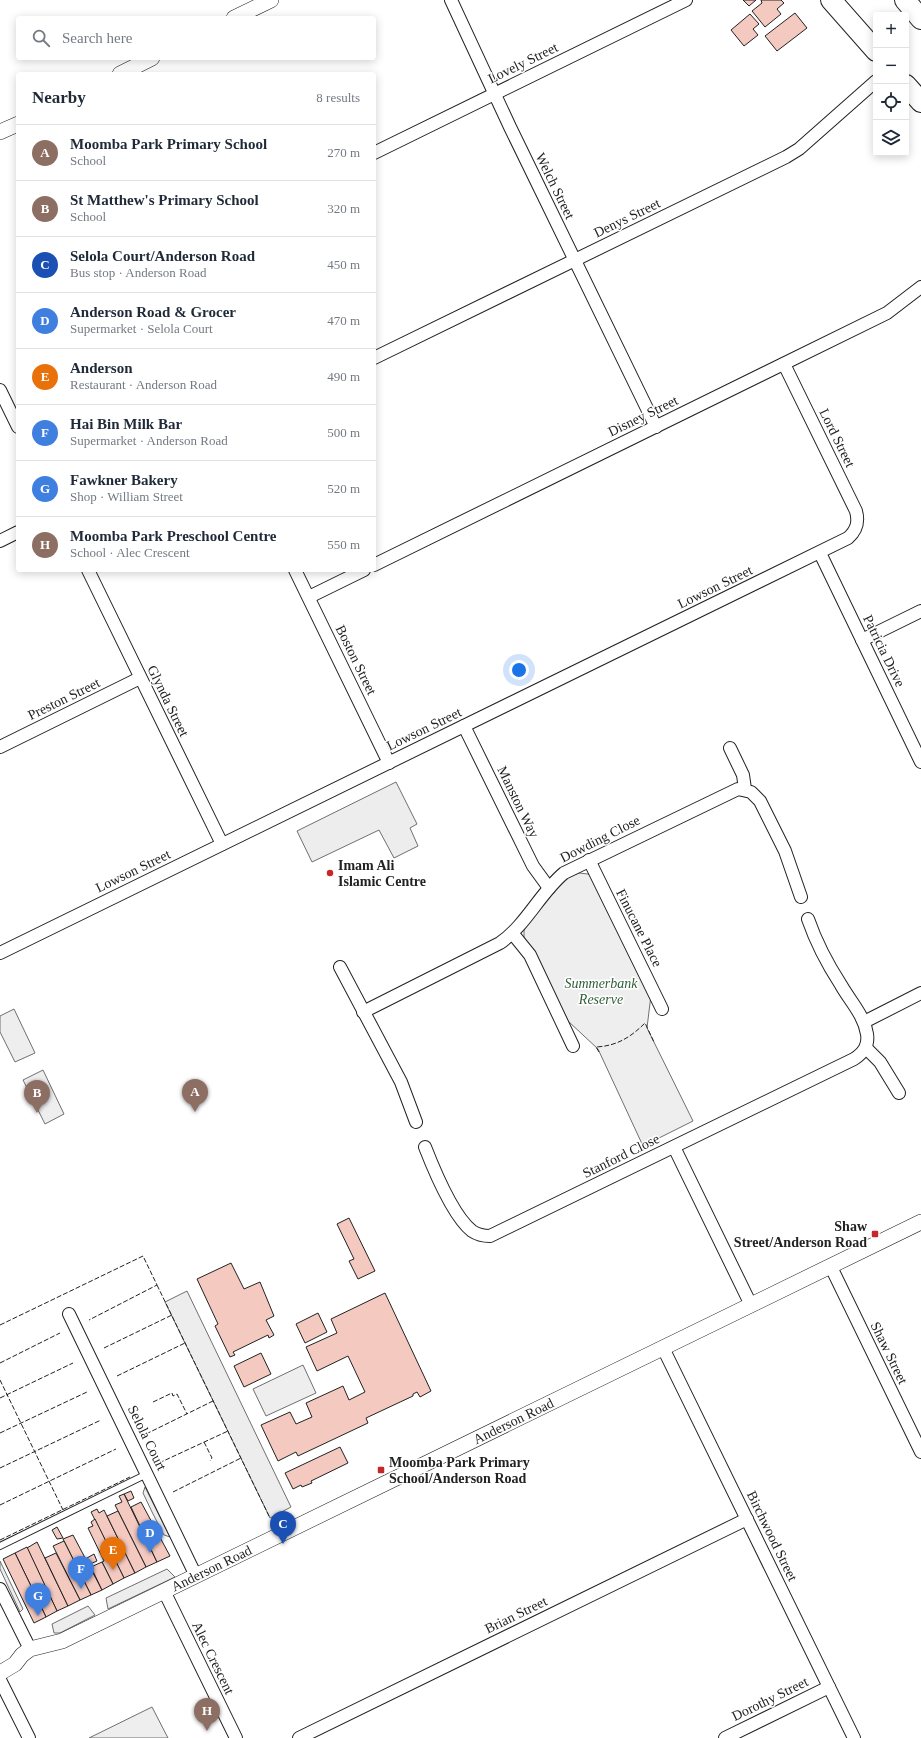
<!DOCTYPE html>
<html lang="en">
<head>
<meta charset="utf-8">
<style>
  :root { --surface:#fff; --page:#f6f6f7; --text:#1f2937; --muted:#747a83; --line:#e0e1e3; --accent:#111827 }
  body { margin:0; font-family:Georgia,serif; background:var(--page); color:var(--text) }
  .controls { position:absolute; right:12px; top:12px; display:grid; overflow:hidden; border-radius:4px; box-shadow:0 2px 10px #0003 }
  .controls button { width:36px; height:36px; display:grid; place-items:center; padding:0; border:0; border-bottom:1px solid var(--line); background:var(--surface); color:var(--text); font:20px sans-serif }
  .you { position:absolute; left:519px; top:670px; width:14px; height:14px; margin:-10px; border:3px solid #fff; border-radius:50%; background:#1a73e8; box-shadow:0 0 0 6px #1a73e833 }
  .badge { display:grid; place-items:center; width:26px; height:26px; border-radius:50%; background:var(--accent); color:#fff; font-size:13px; font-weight:700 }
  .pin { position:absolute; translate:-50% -33px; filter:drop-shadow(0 1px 2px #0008) }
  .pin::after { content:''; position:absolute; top:21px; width:14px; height:12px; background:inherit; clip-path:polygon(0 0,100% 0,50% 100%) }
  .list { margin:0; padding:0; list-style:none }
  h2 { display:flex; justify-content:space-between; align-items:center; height:52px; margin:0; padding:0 16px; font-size:17px }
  h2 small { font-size:13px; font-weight:400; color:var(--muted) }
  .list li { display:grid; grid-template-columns:26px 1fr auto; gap:12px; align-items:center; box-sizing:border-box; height:56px; padding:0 16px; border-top:1px solid var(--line) }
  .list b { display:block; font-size:15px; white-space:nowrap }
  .list p { margin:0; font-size:13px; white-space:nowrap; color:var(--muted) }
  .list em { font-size:13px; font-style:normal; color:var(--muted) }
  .icon { flex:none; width:22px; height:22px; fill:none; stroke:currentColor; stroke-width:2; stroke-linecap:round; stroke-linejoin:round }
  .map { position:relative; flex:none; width:921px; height:1738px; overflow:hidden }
  .search { position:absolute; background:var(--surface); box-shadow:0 2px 10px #0003; left:16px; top:16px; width:360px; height:44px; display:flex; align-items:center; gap:10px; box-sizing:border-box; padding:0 14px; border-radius:4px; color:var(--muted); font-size:15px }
  .panel { position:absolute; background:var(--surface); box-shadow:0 2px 10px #0003; left:16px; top:72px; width:360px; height:500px; border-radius:4px }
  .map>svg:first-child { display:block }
</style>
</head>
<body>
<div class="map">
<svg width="921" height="1738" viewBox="0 0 921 1738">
  <rect width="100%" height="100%" fill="#fff"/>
  <!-- green -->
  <g fill="#eee" stroke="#6f6f6f">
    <path d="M 579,873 L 588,874 L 593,879 L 651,995 L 647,1028 L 693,1121 L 643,1146 L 598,1049 L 568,1021 L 533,952 L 524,941 L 524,928 L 555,888 L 565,879 Z"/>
    <path d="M 14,1009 L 35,1053 L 15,1062 L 0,1032 L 0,1016 Z"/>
    <path d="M 43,1070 L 64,1114 L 45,1124 L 23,1080 Z"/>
    <path d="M 303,1365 L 316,1393 L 266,1416 L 253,1389 Z"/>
    <path d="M 152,1707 L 168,1738 L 89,1738 Z"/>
  </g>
  <!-- parking -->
  <g fill="#ededed" stroke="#6f6f6f">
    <path d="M 396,782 L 417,824 L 410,828 L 418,846 L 394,858 L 379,830 L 312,862 L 297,831 Z"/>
    <path d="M 187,1291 L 291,1507 L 270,1518 L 165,1302 Z"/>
    <path d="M 145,1487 L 170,1537 L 164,1535 L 153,1514 L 143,1493 Z"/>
    <path d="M 0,1561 L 23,1609 L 20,1612 L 0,1569 Z"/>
    <path d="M 167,1569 L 175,1577 L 108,1609 L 106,1598 Z"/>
    <path d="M 88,1606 L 95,1615 L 60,1633 L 54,1633 L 52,1624 Z"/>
  </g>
  <!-- building -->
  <g fill="#f3c9c0" stroke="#222">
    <path d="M 743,0 L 756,0 L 749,6 Z"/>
    <path d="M 761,0 L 781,0 L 784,3 L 777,9 L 781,14 L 765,27 L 752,11 L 762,3 Z"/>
    <path d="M 795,13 L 807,28 L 777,51 L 765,36 Z"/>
    <path d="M 750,14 L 759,24 L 753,29 L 758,35 L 744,46 L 731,30 Z"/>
    <path d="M 349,1218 L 375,1271 L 358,1279 L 349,1261 L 354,1259 L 337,1224 Z"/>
    <path d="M 231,1263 L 244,1289 L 260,1282 L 274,1316 L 266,1320 L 274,1335 L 269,1338 L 268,1335 L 233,1352 L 235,1355 L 230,1357 L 215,1326 L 218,1324 L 197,1279 Z"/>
    <path d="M 385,1293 L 431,1391 L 420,1397 L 417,1392 L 413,1394 L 413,1396 L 366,1418 L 368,1423 L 298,1456 L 296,1452 L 278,1461 L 261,1425 L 290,1412 L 296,1424 L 312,1417 L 306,1403 L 343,1386 L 349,1400 L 365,1392 L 348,1356 L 317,1371 L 306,1347 L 337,1333 L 331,1319 Z"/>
    <path d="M 318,1313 L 327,1332 L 305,1343 L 296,1324 Z"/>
    <path d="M 261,1353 L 271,1374 L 244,1387 L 234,1366 Z"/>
    <path d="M 340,1447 L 348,1463 L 311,1481 L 312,1483 L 302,1487 L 301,1485 L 293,1489 L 285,1473 Z"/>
    <path d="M 131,1491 L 134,1498 L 128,1501 L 124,1494 Z"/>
    <path d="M 124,1494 L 157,1562 L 146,1567 L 115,1505 L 122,1502 L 119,1496 Z"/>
    <path d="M 141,1502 L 170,1556 L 157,1562 L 131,1507 Z"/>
    <path d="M 97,1509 L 99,1513 L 104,1510 L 135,1573 L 124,1578 L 91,1512 Z"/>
    <path d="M 118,1511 L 146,1567 L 135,1573 L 107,1516 Z"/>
    <path d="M 95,1519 L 124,1578 L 113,1584 L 102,1562 L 104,1561 L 88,1528 L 93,1526 L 91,1522 Z"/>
    <path d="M 57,1527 L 63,1538 L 57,1539 L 52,1530 Z"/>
    <path d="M 73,1535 L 102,1590 L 91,1595 L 63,1539 Z"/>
    <path d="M 64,1541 L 91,1595 L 80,1600 L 53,1546 Z"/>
    <path d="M 37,1542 L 68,1606 L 57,1611 L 27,1548 Z"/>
    <path d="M 27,1547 L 57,1611 L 46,1617 L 15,1553 Z"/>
    <path d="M 15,1553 L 46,1617 L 34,1623 L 3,1559 Z"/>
    <path d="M 56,1553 L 80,1600 L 68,1606 L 45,1558 Z"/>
    <path d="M 94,1554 L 97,1561 L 90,1564 L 87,1558 Z"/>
    <path d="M 102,1562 L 113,1584 L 102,1590 L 91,1567 Z"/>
  </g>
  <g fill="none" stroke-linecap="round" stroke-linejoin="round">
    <defs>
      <path id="service" d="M 0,1546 L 147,1474"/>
      <g id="minor">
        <path d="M 451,0 L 510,127 L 656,427"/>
        <path d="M 374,153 L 686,0"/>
        <path d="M 374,358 L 786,157 L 799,149 L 876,81"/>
        <path d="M 0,390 L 18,427"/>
        <path d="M 0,541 L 18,532"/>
        <path d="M 820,553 L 921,762"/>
        <path d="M 374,565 L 887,313 L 921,287"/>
        <path d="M 88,570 L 222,844"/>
        <path d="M 295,570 L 389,763"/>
        <path d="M 309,597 L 364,570"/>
        <path d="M 862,640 L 921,611"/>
        <path d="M 464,726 L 533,866 L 549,888"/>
        <path d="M 0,747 L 140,678"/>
        <path d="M 730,748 L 743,775 L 745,789"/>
        <path d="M 589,860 L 662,1009"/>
        <path d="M 513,934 L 530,955 L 573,1046"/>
        <path d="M 0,953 L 848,538 C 857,530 859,522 856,511 L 784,364"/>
        <path d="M 340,967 L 401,1082 L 416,1122"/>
        <path d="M 363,1012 L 500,943 C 526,925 540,893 564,873 L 738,789 L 751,792 L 760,801 L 785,851 L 801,897"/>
        <path d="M 864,1022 L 921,993"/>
        <path d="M 866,1048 L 880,1062 L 899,1093"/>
        <path d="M 425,1147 C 434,1170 453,1216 472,1231 C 478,1235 483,1236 490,1236 L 854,1059 C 863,1053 869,1046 867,1034 C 864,1015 850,1001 841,985 C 828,965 816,942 808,919"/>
        <path d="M 674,1147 L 751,1305"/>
        <path d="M 831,1267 L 921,1452"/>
        <path d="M 69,1314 L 196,1576"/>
        <path d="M 663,1348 L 854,1738"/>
        <path d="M 0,1589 L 30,1649"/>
        <path d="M 164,1591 L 236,1738"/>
        <path d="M 0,1680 L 29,1738"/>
        <path d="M 299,1738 L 747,1519"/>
        <path d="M 725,1738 L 829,1687"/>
      </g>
      <g id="tertiary">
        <path d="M 234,18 L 271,0"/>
        <path d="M 120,74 L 152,58"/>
        <path d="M 0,132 L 18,124"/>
        <path id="s1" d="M 0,1673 L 15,1664 L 22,1655 L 30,1649 L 62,1641 L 921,1222"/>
      </g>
      <g id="trunk">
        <path d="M 831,0 L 876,51"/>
        <path d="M 905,0 L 921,19"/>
        <path d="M 906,85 L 921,102"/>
      </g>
    </defs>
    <!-- service casing -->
    <use href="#service" stroke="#222" stroke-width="8"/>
    <!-- minor casing -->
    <use href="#minor" stroke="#222" stroke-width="14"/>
    <!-- tertiary casing -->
    <use href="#tertiary" stroke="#222" stroke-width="16"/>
    <!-- trunk casing -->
    <use href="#trunk" stroke="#222" stroke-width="22"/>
    <!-- service -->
    <use href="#service" stroke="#fff" stroke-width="6"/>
    <!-- minor -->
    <use href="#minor" stroke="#fff" stroke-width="12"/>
    <!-- tertiary -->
    <use href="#tertiary" stroke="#fff" stroke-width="15"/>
    <!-- trunk -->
    <use href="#trunk" stroke="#fff" stroke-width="20"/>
    <!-- fence -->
    <g stroke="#222" stroke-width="1" stroke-dasharray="5 2" stroke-linecap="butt">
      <path d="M 599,1052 L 596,1047 C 617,1046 631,1037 645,1023 L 654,1042"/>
      <path d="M 157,1285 L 270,1518"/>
      <path d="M 0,1325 L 143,1256 L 157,1285 L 89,1320"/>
      <path d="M 104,1348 L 172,1315"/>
      <path d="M 0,1363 L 60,1333"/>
      <path d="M 117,1376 L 185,1343"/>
      <path d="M 0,1380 L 63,1510"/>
      <path d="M 0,1398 L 73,1363"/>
      <path d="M 153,1402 L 172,1393 L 173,1396 L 177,1394 L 187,1414"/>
      <path d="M 0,1433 L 87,1392"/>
      <path d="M 146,1434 L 213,1401"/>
      <path d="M 204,1442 L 212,1458 L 210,1461"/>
      <path d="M 159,1463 L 228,1431"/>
      <path d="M 0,1468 L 101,1420"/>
      <path d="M 173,1492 L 241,1458"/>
      <path d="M 0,1505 L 116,1449"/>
      <path d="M 0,1540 L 130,1477"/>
    </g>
  </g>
  <!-- markers -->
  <g fill="#c62828" stroke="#fff" stroke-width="1.5">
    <circle cx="330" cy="873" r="4"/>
    <rect x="871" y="1230" width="8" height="8" rx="2"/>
    <rect x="377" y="1466" width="8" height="8" rx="2"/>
  </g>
  <g text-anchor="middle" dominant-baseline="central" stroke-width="3" stroke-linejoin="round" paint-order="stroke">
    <!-- street labels -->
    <g font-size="14" fill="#222" stroke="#fff">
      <text transform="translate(523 63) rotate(-26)">Lovely Street</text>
      <text transform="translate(555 186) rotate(64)">Welch Street</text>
      <text transform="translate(627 218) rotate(-26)">Denys Street</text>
      <text transform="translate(643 416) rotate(-26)">Disney Street</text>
      <text transform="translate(837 438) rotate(64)">Lord Street</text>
      <text transform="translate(715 587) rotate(-26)">Lowson Street</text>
      <text transform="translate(884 651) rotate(64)">Patricia Drive</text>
      <text transform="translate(356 660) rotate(64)">Boston Street</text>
      <text transform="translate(64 699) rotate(-26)">Preston Street</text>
      <text transform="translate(168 701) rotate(64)">Glynda Street</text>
      <text transform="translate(424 729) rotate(-26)">Lowson Street</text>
      <text transform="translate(518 802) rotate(64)">Manston Way</text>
      <text transform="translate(600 839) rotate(-27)">Dowding Close</text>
      <text transform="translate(133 871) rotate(-26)">Lowson Street</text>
      <text transform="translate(639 928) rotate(63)">Finucane Place</text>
      <text transform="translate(621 1156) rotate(-26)">Stanford Close</text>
      <text transform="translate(889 1353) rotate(64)">Shaw Street</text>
      <text stroke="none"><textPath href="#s1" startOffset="574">Anderson Road</textPath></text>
      <text transform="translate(147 1438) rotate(64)">Selola Court</text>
      <text transform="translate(772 1536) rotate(64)">Birchwood Street</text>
      <text stroke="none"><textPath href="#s1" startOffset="238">Anderson Road</textPath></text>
      <text transform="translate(516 1615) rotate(-26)">Brian Street</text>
      <text transform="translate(213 1658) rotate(64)">Alec Crescent</text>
      <text transform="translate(770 1699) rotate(-26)">Dorothy Street</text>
    </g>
    <!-- poi labels -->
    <g font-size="14" font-weight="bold" fill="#222" stroke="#fff" text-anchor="start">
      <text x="338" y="865">Imam Ali<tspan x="338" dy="16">Islamic Centre</tspan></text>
      <text x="867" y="1226" text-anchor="end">Shaw<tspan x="867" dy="16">Street/Anderson Road</tspan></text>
      <text x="389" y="1462">Moomba Park Primary<tspan x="389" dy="16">School/Anderson Road</tspan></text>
    </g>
    <!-- park labels -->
    <g font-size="14" font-style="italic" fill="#2f5e38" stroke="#fff">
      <text x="601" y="983">Summerbank<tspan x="601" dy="16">Reserve</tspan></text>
    </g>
  </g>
</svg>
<div class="controls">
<button>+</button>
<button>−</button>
<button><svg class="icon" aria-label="locate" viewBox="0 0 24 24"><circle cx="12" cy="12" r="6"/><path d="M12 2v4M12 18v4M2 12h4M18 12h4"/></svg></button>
<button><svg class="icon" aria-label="layers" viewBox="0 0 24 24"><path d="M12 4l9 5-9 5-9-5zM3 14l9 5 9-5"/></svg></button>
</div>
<div class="you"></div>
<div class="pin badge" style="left:195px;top:1112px;background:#8d6e63">A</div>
<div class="pin badge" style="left:37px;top:1113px;background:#8d6e63">B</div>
<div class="pin badge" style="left:283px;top:1544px;background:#1a4fb4">C</div>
<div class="pin badge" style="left:150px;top:1553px;background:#3f7fe0">D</div>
<div class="pin badge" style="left:113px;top:1570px;background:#e8710a">E</div>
<div class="pin badge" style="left:81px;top:1589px;background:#3f7fe0">F</div>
<div class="pin badge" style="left:38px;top:1616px;background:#3f7fe0">G</div>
<div class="pin badge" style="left:207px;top:1731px;background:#8d6e63">H</div>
<div class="search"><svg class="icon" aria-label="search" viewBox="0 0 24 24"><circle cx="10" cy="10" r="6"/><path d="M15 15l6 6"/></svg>Search here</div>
<section class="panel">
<h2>Nearby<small>8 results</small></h2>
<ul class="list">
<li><span class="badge" style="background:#8d6e63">A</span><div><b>Moomba Park Primary School</b><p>School</p></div><em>270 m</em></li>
<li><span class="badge" style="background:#8d6e63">B</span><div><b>St Matthew's Primary School</b><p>School</p></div><em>320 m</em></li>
<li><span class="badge" style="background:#1a4fb4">C</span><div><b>Selola Court/Anderson Road</b><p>Bus stop · Anderson Road</p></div><em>450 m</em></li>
<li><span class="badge" style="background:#3f7fe0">D</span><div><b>Anderson Road &amp; Grocer</b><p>Supermarket · Selola Court</p></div><em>470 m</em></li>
<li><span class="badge" style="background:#e8710a">E</span><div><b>Anderson</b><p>Restaurant · Anderson Road</p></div><em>490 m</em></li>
<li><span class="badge" style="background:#3f7fe0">F</span><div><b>Hai Bin Milk Bar</b><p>Supermarket · Anderson Road</p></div><em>500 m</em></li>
<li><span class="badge" style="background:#3f7fe0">G</span><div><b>Fawkner Bakery</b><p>Shop · William Street</p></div><em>520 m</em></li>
<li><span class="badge" style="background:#8d6e63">H</span><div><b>Moomba Park Preschool Centre</b><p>School · Alec Crescent</p></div><em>550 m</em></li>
</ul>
</section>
</div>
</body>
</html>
